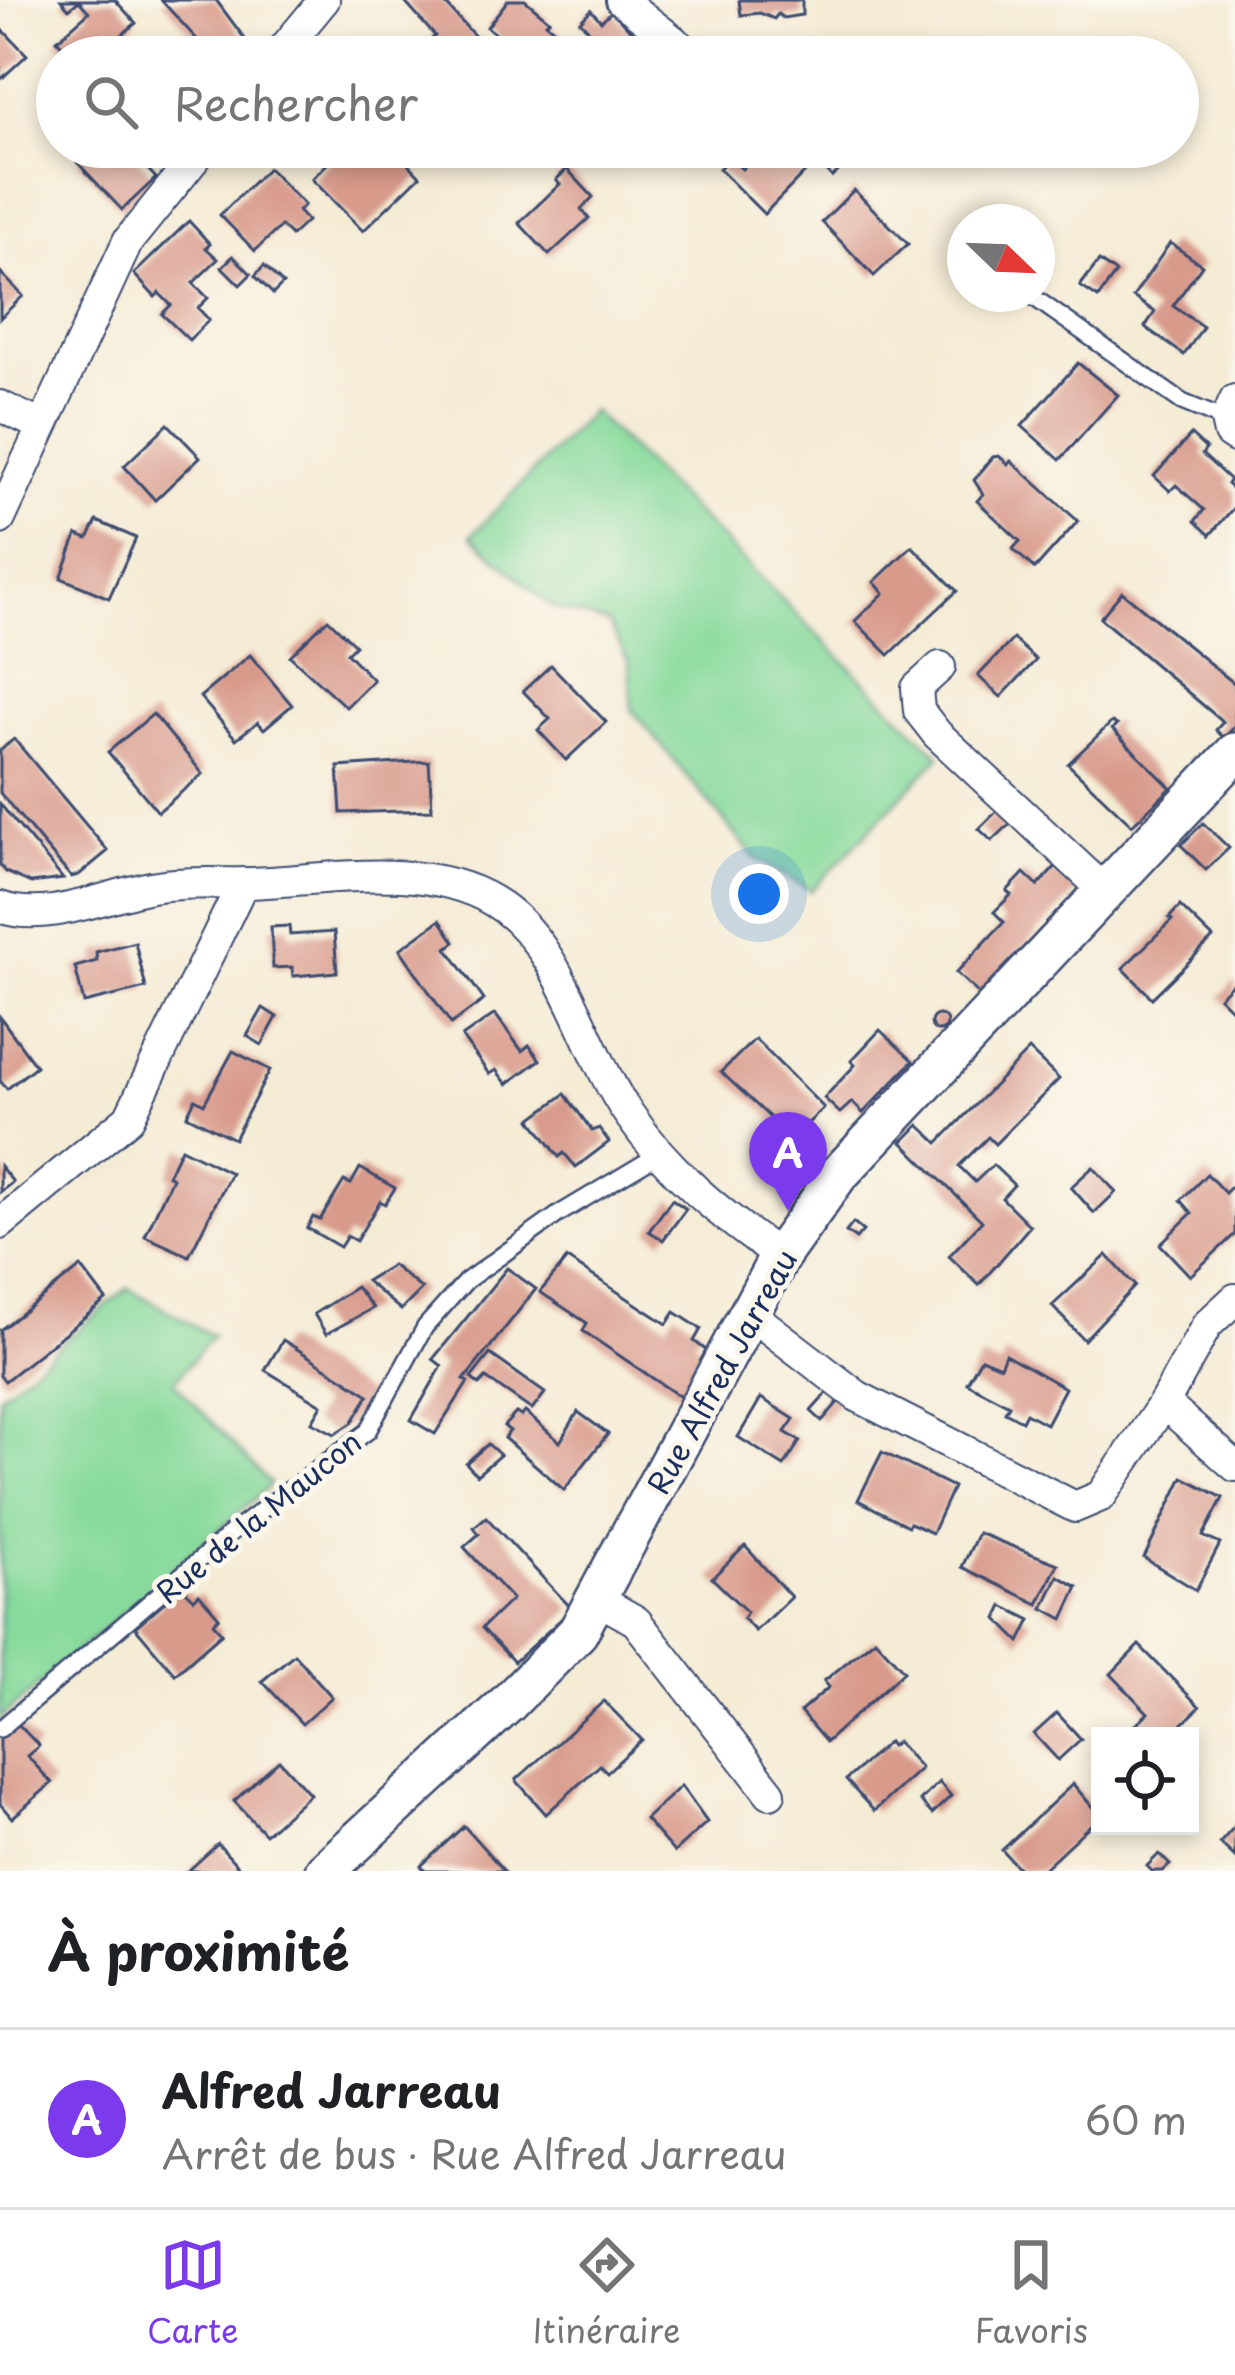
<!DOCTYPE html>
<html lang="fr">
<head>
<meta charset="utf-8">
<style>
  :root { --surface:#fff; --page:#f2f2f2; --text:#202124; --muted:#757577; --line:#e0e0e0; --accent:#7c3aed }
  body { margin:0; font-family:"Playpen Sans",sans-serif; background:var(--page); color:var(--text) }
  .controls { position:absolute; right:36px; bottom:36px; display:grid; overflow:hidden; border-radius:0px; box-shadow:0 6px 18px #0003 }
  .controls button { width:108px; height:108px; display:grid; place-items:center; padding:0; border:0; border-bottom:3px solid var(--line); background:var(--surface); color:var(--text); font:60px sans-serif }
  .compass { position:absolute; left:947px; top:204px; width:108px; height:108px; border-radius:50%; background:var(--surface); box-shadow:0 6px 18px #0003; rotate:113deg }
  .you { position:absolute; left:759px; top:894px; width:42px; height:42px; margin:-30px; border:9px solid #fff; border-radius:50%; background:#1a73e8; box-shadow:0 0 0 18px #1a73e833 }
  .badge { display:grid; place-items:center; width:78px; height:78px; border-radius:50%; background:var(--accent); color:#fff; font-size:39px; font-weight:700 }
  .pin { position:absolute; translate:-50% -99px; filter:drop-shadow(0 3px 6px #0008) }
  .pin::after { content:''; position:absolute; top:63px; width:42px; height:36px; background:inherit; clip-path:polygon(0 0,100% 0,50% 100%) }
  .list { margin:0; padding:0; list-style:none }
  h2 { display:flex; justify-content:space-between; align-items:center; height:156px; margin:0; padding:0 48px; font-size:51px }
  h2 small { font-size:39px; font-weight:400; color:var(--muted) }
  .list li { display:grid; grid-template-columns:78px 1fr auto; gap:36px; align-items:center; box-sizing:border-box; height:180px; padding:0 48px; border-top:3px solid var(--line) }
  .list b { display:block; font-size:45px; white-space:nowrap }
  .list p { margin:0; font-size:39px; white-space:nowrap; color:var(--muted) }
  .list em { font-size:39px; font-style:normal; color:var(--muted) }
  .icon { flex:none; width:66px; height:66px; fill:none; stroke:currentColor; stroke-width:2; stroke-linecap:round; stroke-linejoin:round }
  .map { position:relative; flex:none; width:1235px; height:1871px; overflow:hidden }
  .search { position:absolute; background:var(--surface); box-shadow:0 6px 18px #0003; left:36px; right:36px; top:36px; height:132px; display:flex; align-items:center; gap:30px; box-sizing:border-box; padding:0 42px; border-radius:66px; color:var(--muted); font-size:45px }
  .sheet { height:336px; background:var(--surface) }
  nav { display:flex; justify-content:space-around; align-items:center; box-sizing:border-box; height:168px; border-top:3px solid var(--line); background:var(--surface); font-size:33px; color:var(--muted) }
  nav a { display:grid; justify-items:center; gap:6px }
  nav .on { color:var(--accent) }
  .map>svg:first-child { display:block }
</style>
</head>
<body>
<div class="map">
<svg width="1235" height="1871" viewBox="0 0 1235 1871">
  <rect width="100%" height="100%" fill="#fbf7ec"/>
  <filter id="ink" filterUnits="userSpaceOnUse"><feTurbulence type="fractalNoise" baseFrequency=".00833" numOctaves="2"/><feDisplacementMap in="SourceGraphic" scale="24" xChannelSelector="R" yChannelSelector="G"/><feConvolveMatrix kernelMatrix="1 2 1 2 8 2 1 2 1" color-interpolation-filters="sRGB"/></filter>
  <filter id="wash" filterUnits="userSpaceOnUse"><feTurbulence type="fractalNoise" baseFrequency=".004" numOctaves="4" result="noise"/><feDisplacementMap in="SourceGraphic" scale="48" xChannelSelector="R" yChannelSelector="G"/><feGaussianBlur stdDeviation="2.7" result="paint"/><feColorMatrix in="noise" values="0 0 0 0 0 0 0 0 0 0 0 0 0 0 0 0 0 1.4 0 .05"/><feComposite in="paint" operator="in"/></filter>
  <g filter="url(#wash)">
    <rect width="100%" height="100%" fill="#f5ecd6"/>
    <!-- green -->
    <g fill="#87da9c" stroke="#51847d" stroke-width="3">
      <path d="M 592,411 L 940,756 L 811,891 L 754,857 L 632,710 L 629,662 L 608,623 L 552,607 L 471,536 Z"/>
      <path d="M 128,1288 L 212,1336 L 174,1382 L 271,1485 L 0,1719 L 0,1395 Z"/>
    </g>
    <g id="blocks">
      <!-- building -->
      <g fill="#d89a8b">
        <path d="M 61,0 L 115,0 L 136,23 L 122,35 L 126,40 L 108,57 L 73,57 L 57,40 L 89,12 L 79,1 L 69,9 Z"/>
        <path d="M 161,0 L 216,0 L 245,39 L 226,57 L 213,57 Z"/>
        <path d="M 403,0 L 442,0 L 488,51 L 482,57 L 420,57 L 416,53 L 435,36 Z"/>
        <path d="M 508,0 L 525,0 L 549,20 L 546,23 L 578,49 L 571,57 L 524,57 L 487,27 Z"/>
        <path d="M 739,0 L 802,0 L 802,15 L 783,18 L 778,14 L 774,19 L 760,13 L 741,15 Z"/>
        <path d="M 591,10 L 601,21 L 612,11 L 655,57 L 615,57 L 580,21 Z"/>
        <path d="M 0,27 L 27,55 L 0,80 Z"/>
        <path d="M 57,85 L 57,116 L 42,100 Z"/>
        <path d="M 94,147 L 127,147 L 156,178 L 122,210 L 77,162 Z"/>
        <path d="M 344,147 L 392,147 L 420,176 L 363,231 L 312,179 Z"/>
        <path d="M 765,147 L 791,147 L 811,166 L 764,214 L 719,169 L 729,157 L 742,169 Z"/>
        <path d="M 832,159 L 842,168 L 832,177 L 823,167 Z"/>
        <path d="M 268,168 L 304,205 L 298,211 L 307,221 L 291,236 L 281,226 L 255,251 L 220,215 Z"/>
        <path d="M 567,169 L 593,197 L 581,209 L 589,218 L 549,255 L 519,223 L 560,184 L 556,180 Z"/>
        <path d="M 854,190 L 908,244 L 874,276 L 822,222 Z"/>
        <path d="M 189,221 L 210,244 L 206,248 L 218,259 L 193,283 L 208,298 L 198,308 L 209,320 L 189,340 L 162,314 L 171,305 L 159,293 L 155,297 L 134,274 Z"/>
        <path d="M 1170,243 L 1202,265 L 1173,306 L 1203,327 L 1184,355 L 1145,327 L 1155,312 L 1133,297 Z"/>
        <path d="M 233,256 L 251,274 L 240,285 L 222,267 Z"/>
        <path d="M 1099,261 L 1116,273 L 1098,298 L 1080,286 Z"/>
        <path d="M 264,266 L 283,284 L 273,294 L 255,276 Z"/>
        <path d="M 0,272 L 23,296 L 0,318 Z"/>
        <path d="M 1078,363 L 1118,395 L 1060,460 L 1022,426 Z"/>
        <path d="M 168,424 L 200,457 L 155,500 L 124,466 Z"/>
        <path d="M 1191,435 L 1206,449 L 1202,454 L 1230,480 L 1227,484 L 1235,492 L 1235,506 L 1210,535 L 1195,521 L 1204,510 L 1176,485 L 1170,491 L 1154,476 Z"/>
        <path d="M 999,456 L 1008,464 L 1011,461 L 1078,521 L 1035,569 L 1013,549 L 1020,541 L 977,501 L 983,494 L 974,480 L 993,457 Z"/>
        <path d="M 97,521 L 136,538 L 109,598 L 61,578 L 77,535 L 88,539 Z"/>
        <path d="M 912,546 L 957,591 L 889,655 L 855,621 L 884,593 L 874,582 Z"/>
        <path d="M 1122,592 L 1235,684 L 1235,726 L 1224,738 L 1216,730 L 1223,722 L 1100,618 Z"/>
        <path d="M 328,619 L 355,645 L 347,653 L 373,680 L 346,707 L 290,656 Z"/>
        <path d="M 1013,639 L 1036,660 L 1001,697 L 978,676 Z"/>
        <path d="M 250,655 L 292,705 L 264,729 L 258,722 L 236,739 L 200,697 Z"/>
        <path d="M 551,665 L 606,722 L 566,760 L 538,730 L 550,719 L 523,691 Z"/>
        <path d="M 153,714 L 203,774 L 158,812 L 108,752 Z"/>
        <path d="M 1112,722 L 1117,725 L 1112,729 L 1171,788 L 1132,825 L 1068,764 Z"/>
        <path d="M 14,739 L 108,851 L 79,875 L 71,877 L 0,793 L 0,750 Z"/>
        <path d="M 429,761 L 432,810 L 341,813 L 338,767 Z"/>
        <path d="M 0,804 L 38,849 L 63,879 L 31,883 L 6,872 L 0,865 Z"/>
        <path d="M 1000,808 L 1013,821 L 992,841 L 979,829 Z"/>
        <path d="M 1203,823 L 1229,848 L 1206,870 L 1181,845 Z"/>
        <path d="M 1057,865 L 1080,888 L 979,994 L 956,973 L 1004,922 L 994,912 L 1011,895 L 1007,891 L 1024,873 L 1038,886 Z"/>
        <path d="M 1180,906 L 1213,938 L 1152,998 L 1123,968 L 1172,920 L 1169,918 Z"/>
        <path d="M 440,920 L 455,942 L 447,948 L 484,1000 L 451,1024 L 400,949 Z"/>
        <path d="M 289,926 L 290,935 L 334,932 L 337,972 L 293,976 L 292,967 L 273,968 L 271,927 Z"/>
        <path d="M 135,942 L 146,988 L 84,1003 L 75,967 L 97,961 L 96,952 Z"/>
        <path d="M 1235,981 L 1235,1007 L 1232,1010 L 1219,997 Z"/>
        <path d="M 263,1008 L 277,1017 L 262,1045 L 247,1036 Z"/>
        <path d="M 495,1014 L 522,1051 L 529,1045 L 540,1060 L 507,1084 L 496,1070 L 489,1074 L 462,1037 Z"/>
        <circle cx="939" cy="1023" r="8"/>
        <path d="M 0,1017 L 36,1066 L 7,1089 L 0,1081 Z"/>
        <path d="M 880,1030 L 913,1061 L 863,1113 L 852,1102 L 840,1113 L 824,1098 L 855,1065 L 851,1061 Z"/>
        <path d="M 755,1039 L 824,1108 L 792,1138 L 721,1072 Z"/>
        <path d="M 1029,1050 L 1059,1079 L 995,1144 L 988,1137 L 959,1166 L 975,1182 L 993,1165 L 1014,1185 L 1002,1198 L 1030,1226 L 979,1285 L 949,1256 L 982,1221 L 902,1142 L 919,1125 L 938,1143 Z"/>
        <path d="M 233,1051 L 270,1070 L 234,1139 L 187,1115 L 195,1099 L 204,1104 Z"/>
        <path d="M 565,1094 L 592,1131 L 599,1128 L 609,1142 L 576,1167 L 564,1153 L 559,1157 L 531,1119 Z"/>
        <path d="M 181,1148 L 231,1173 L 189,1256 L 145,1236 L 172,1178 L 168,1175 Z"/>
        <path d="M 0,1166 L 13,1182 L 0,1192 Z"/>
        <path d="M 1093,1167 L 1116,1192 L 1094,1213 L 1071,1187 Z"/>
        <path d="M 360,1168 L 395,1188 L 385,1204 L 380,1201 L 356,1241 L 347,1236 L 340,1247 L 307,1228 L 313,1217 L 320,1220 L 344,1181 L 351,1184 Z"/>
        <path d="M 1207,1174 L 1225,1193 L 1235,1183 L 1235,1234 L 1190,1276 L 1160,1244 L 1192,1213 L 1181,1200 Z"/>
        <path d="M 672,1199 L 686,1209 L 663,1240 L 649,1231 Z"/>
        <path d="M 853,1223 L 863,1231 L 856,1239 L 846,1232 Z"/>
        <path d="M 1107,1255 L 1135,1286 L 1084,1340 L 1052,1306 Z"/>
        <path d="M 567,1259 L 667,1324 L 675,1312 L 701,1329 L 694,1341 L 707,1351 L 682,1398 L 583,1331 L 587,1323 L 540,1292 Z"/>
        <path d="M 392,1265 L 422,1289 L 401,1310 L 366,1281 Z"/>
        <path d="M 81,1267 L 106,1300 L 5,1381 L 0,1376 L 0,1330 Z"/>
        <path d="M 507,1268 L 536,1289 L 464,1380 L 468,1382 L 435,1434 L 411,1420 L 442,1366 L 433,1359 Z"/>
        <path d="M 356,1287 L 373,1308 L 326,1334 L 314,1314 Z"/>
        <path d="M 283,1340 L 369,1395 L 352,1423 L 335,1434 L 312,1422 L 322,1405 L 265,1370 Z"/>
        <path d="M 490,1354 L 545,1393 L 532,1410 L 486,1378 L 479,1385 L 471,1378 Z"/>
        <path d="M 1005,1354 L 1065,1388 L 1046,1424 L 1026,1413 L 1022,1421 L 1005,1412 L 1009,1405 L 967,1383 L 981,1358 L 1000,1366 Z"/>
        <path d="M 828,1392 L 839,1401 L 822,1421 L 811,1411 Z"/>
        <path d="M 761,1398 L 794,1419 L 785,1432 L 800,1441 L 784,1466 L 738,1437 Z"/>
        <path d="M 525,1412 L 560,1442 L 578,1412 L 608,1434 L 564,1490 L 504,1438 L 510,1431 L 504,1426 L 516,1413 L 521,1416 Z"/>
        <path d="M 488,1444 L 500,1455 L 477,1475 L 466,1463 Z"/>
        <path d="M 882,1452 L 953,1487 L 932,1533 L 910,1523 L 908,1526 L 858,1500 Z"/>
        <path d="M 1183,1477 L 1223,1498 L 1203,1536 L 1220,1544 L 1196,1590 L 1144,1558 Z"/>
        <path d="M 486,1517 L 572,1609 L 514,1662 L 482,1628 L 512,1599 L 464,1547 L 479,1534 L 474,1527 Z"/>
        <path d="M 978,1533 L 1058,1564 L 1038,1604 L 962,1567 Z"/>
        <path d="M 745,1546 L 791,1597 L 755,1631 L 743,1618 L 747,1612 L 712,1578 Z"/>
        <path d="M 1058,1576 L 1078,1587 L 1063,1619 L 1043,1608 Z"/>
        <path d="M 182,1587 L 194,1599 L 199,1594 L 219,1617 L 213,1623 L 222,1633 L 175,1674 L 135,1627 Z"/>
        <path d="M 1003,1606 L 1031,1620 L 1020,1642 L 997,1619 Z"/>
        <path d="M 875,1639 L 904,1671 L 826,1742 L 800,1712 L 829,1687 L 824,1681 Z"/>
        <path d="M 1139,1645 L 1200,1707 L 1170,1736 L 1124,1736 L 1148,1713 L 1111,1674 Z"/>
        <path d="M 294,1654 L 332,1697 L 302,1724 L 262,1681 Z"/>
        <path d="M 604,1701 L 642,1740 L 607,1772 L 600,1765 L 546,1814 L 516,1780 Z"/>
        <path d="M 1057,1713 L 1081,1739 L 1058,1760 L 1034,1734 Z"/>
        <path d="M 17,1723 L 39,1746 L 27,1756 L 52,1783 L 12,1818 L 0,1804 L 0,1738 Z"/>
        <path d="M 888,1742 L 891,1746 L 897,1742 L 921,1768 L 874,1811 L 846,1780 Z"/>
        <path d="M 279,1760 L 310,1794 L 265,1834 L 234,1801 Z"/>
        <path d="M 939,1782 L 951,1796 L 932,1814 L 920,1801 Z"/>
        <path d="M 1073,1784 L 1100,1816 L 1041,1871 L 1021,1871 L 1002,1850 Z"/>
        <path d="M 681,1786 L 707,1822 L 674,1852 L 645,1819 Z"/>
        <path d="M 464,1826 L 504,1871 L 425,1871 L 421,1866 Z"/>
        <path d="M 1235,1826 L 1235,1857 L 1220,1843 Z"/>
        <path d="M 218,1844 L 242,1871 L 188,1871 Z"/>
        <path d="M 1159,1854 L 1170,1865 L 1163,1871 L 1152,1871 L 1147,1866 Z"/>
      </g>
    </g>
  </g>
  <g filter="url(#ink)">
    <use href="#blocks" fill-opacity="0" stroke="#3c4b70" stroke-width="3"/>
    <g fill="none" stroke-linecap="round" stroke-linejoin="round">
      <defs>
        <g id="service">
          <path d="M 1029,294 L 1182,402 L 1226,420"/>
          <path d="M 0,1729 L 231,1533 L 368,1431 L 425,1327 L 466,1281 L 559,1214 L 659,1154"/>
        </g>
        <g id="minor">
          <path d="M 621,0 L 694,57"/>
          <path d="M 277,57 L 324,0"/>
          <path d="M 1235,400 L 1226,420 L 1229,433 L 1235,437"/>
          <path d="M 0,406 L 42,426"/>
          <path d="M 0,519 L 128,241 L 204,147"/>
          <path d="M 940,667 L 917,688 L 919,711 L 937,734 L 1104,890"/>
          <path d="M 0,907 C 45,924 105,896 151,887 C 183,881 219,884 251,883 C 327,880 425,860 493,901 C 563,942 583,1049 628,1113 C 669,1173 721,1215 780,1256"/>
          <path d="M 0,1224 L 129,1118 L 243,883"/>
          <path d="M 749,1313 L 857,1396 L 1075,1507 L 1101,1496 L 1164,1403 L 1207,1325 L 1235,1299"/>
          <path d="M 1164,1403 L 1235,1466"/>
          <path d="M 599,1600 L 636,1621 L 770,1793"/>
        </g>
        <path id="tertiary" d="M 325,1871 L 507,1704 L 578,1632 L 780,1256 L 837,1176 L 1235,753"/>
      </defs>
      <!-- service casing -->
      <use href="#service" stroke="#3c4b70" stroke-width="20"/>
      <!-- minor casing -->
      <use href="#minor" stroke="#3c4b70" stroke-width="34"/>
      <!-- tertiary casing -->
      <use href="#tertiary" stroke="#3c4b70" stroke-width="44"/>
      <!-- service -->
      <use href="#service" stroke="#fff" stroke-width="15"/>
      <!-- minor -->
      <use href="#minor" stroke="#fff" stroke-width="30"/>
      <!-- tertiary -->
      <use href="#tertiary" stroke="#fff" stroke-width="39"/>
    </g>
  </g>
  <g text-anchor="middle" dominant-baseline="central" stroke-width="10" stroke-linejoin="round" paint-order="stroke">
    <!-- street labels -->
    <g font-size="30" fill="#1b2f5e" stroke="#fbf7ec">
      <text transform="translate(721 1371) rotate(-61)">Rue Alfred Jarreau</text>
      <text transform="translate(258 1516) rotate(-39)">Rue de la Maucon</text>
    </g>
  </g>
</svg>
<div class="controls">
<button><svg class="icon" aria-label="locate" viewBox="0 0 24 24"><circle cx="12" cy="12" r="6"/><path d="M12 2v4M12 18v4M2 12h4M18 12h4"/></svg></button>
</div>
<svg class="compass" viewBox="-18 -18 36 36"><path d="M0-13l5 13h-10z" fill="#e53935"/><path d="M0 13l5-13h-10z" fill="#757577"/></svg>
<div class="you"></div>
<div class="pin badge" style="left:788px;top:1211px">A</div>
<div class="search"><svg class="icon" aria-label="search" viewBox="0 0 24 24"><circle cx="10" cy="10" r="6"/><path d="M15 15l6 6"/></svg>Rechercher</div>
</div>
<section class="sheet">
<h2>À proximité<small></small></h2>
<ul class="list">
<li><span class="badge">A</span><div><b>Alfred Jarreau</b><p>Arrêt de bus · Rue Alfred Jarreau</p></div><em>60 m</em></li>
</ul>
</section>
<nav>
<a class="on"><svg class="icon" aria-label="map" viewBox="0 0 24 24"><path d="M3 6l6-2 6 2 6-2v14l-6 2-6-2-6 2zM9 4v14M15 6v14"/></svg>Carte</a>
<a><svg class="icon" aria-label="directions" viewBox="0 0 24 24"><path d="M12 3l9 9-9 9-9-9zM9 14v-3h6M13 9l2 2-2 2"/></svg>Itinéraire</a>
<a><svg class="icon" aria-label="saved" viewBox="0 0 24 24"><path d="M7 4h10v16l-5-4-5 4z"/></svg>Favoris</a>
</nav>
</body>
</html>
